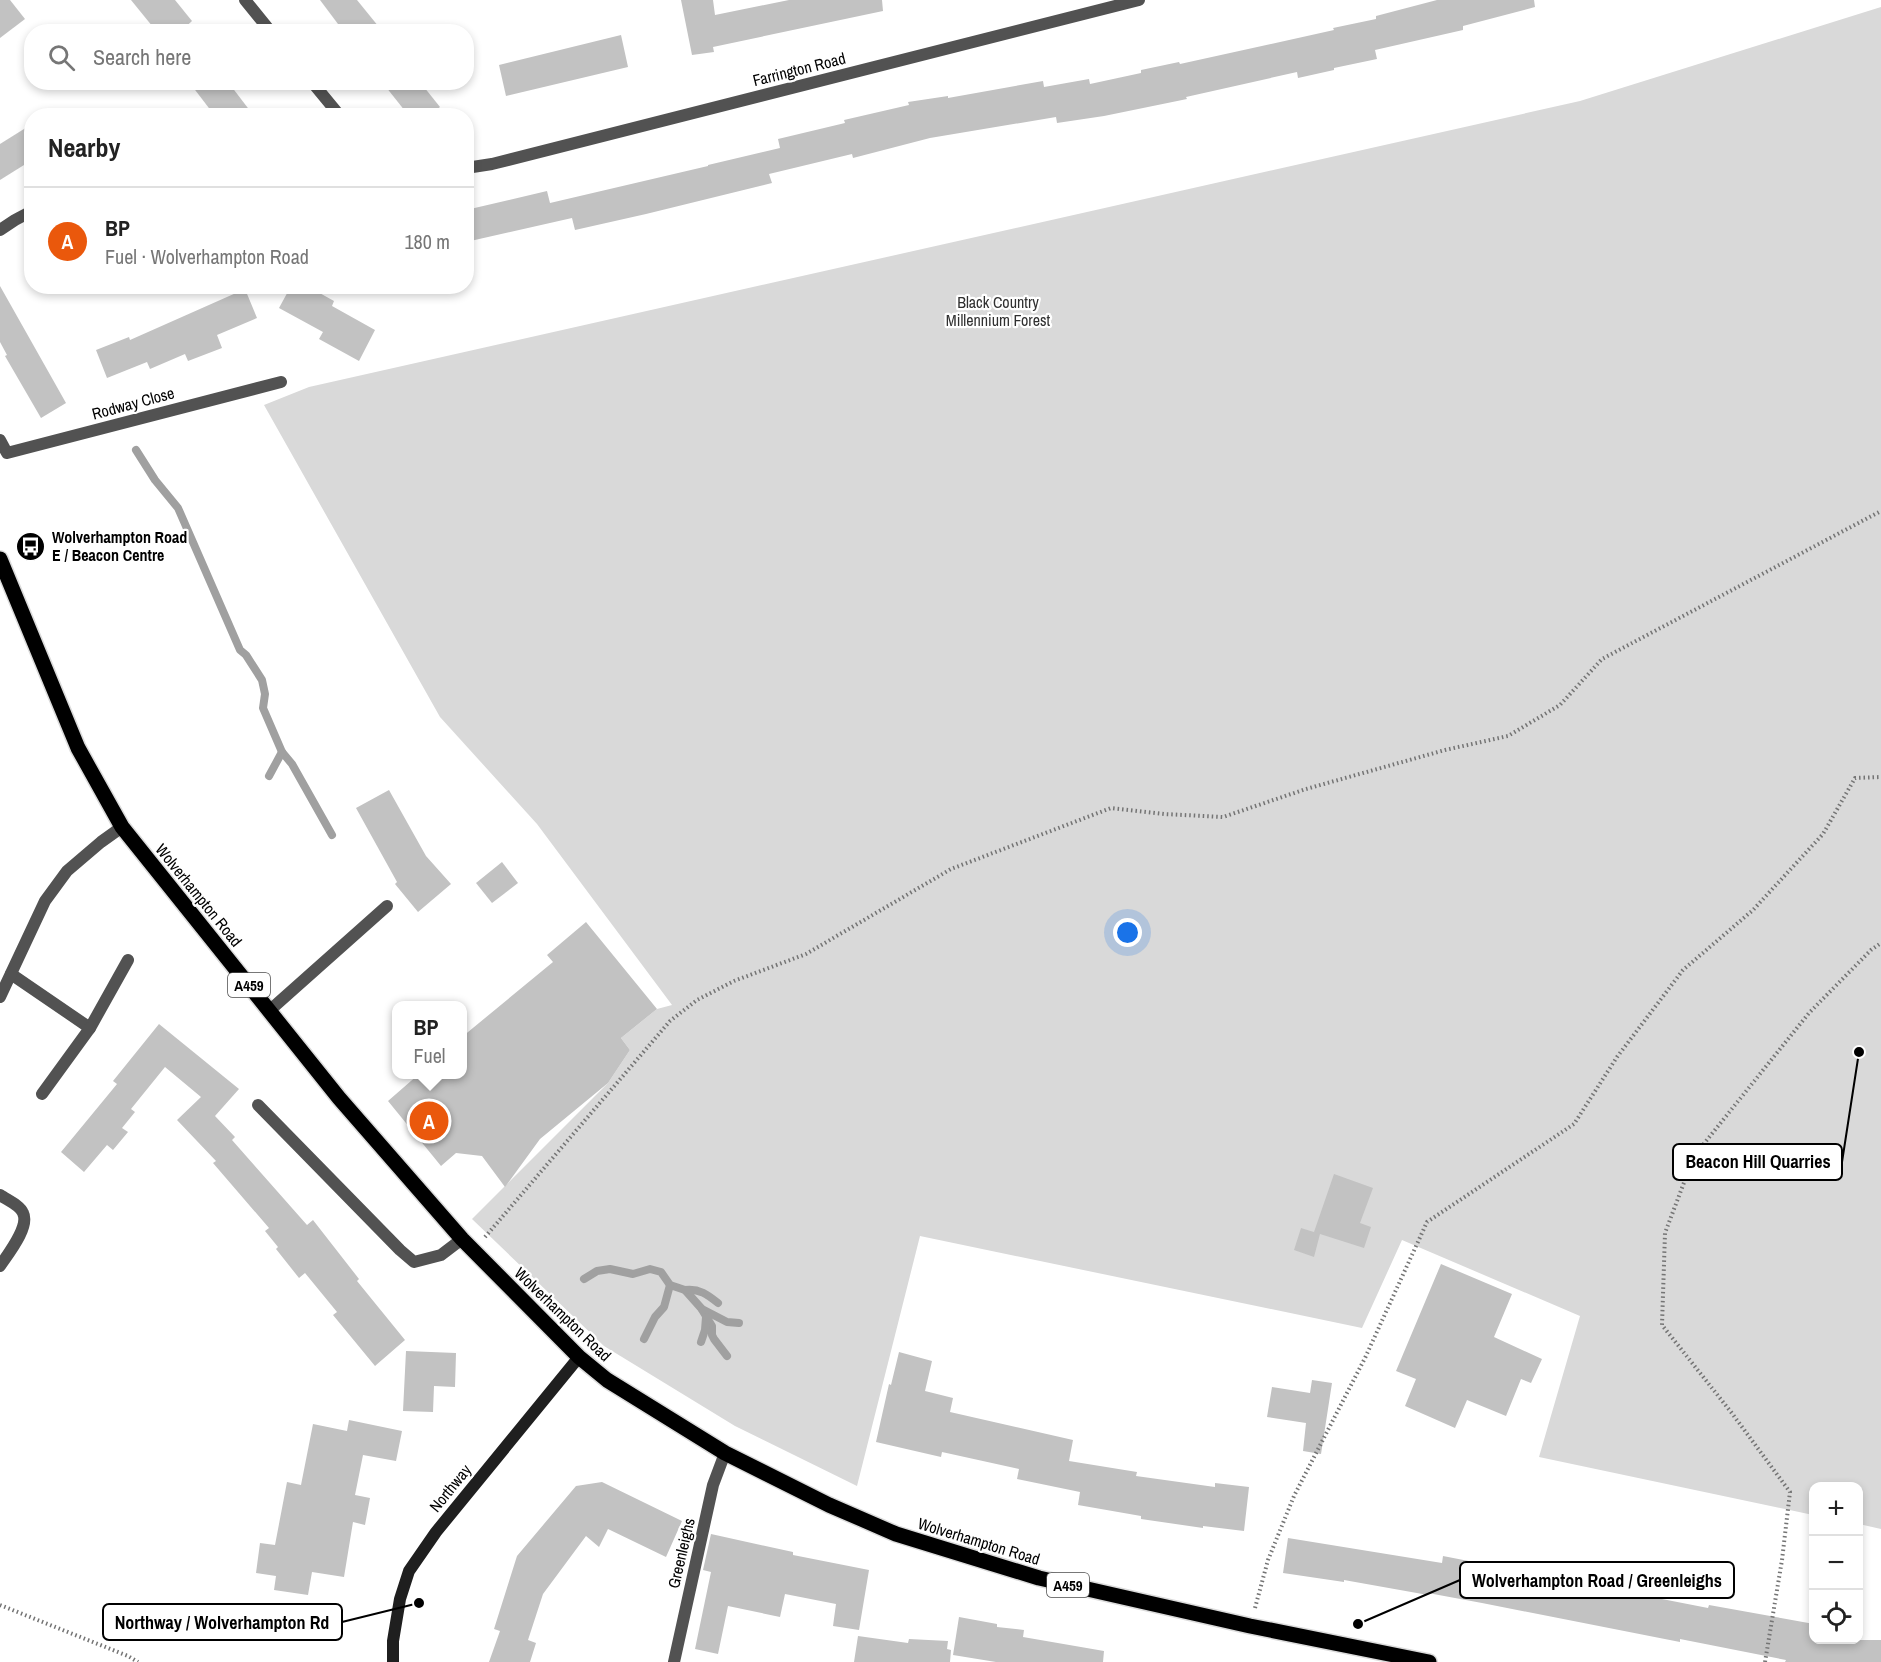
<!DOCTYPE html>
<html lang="en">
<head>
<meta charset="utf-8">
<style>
  :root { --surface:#fff; --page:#f2f2f2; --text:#222; --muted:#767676; --line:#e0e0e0; --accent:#ea580c }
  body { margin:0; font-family:"Archivo Narrow",sans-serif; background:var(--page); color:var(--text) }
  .controls { position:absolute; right:18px; bottom:18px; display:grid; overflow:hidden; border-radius:12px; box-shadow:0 3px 9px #0003 }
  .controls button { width:54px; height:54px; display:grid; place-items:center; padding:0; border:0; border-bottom:2px solid var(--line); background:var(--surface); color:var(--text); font:30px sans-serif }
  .you { position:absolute; left:1128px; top:933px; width:21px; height:21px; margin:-15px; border:4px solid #fff; border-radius:50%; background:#1a73e8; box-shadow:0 0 0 9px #1a73e833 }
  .badge { display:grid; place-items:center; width:39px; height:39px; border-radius:50%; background:var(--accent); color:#fff; font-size:20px; font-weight:700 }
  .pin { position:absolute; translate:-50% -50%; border:3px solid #fff; box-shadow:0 2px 6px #0006 }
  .popup { position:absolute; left:392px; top:1001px; width:75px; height:78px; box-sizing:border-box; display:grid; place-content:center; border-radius:12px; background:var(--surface); filter:drop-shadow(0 2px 4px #0005); font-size:20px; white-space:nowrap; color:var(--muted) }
  .popup b { font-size:22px; color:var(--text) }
  .popup::after { content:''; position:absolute; left:50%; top:100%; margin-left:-12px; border:12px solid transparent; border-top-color:var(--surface) }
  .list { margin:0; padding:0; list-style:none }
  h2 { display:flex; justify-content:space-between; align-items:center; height:78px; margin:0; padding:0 24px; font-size:26px }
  h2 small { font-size:20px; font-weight:400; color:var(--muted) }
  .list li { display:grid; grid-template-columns:39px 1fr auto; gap:18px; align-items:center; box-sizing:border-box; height:108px; padding:0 24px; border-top:2px solid var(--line) }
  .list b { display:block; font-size:22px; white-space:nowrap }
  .list p { margin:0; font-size:20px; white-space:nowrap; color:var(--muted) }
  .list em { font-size:20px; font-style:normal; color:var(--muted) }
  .icon { flex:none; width:33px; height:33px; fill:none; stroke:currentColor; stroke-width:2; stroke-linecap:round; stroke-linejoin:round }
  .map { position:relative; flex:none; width:1881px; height:1662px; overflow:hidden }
  .search { position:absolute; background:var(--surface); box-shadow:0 3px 9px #0003; left:24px; top:24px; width:450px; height:66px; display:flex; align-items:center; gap:15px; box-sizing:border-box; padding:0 21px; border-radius:24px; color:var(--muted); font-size:22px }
  .panel { position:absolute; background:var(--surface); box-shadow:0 3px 9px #0003; left:24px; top:108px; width:450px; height:186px; border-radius:24px }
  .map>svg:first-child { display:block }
</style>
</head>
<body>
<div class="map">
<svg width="1881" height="1662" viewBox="0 0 1881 1662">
  <rect width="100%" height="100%" fill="#fff"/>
  <!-- green -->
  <path fill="#d9d9d9" d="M 1881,7 L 1881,1529 L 1859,1524 L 1858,1486 L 1814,1486 L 1813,1515 L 1539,1457 L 1580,1316 L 1402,1240 L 1362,1328 L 920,1236 L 857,1486 L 735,1426 L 604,1346 L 472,1219 L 608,1083 L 630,1050 L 621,1038 L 657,1009 L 672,1005 L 537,824 L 440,717 L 264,405 L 309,387 L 1580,101 Z"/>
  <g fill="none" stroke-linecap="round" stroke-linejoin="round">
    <!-- stream -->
    <g stroke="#a0a0a0" stroke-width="8">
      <path d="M 136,450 L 155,480 L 178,508 L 240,650 L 246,655 L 262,680 L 265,694 L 263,708 L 282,752 L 292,764 L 332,835"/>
      <path d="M 269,776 L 282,752"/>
      <path d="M 584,1279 L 597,1271 L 610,1269 L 633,1274 L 650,1269 L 661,1272 L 670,1285 L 685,1290 L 701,1308 L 712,1326 L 712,1335 L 714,1339 L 727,1356"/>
      <path d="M 685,1290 C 699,1288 708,1295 718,1303"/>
      <path d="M 702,1309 L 727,1322 L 739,1323"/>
      <path d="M 644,1339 L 655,1317 L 664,1307 L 670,1285"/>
      <path d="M 701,1342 L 705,1330 L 706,1317"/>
    </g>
  </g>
  <!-- building -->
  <g fill="#c2c2c2">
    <path d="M 0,0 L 10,0 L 25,19 L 0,38 Z"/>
    <path d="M 131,0 L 175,0 L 192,21 L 180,32 L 157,32 Z"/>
    <path d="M 320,0 L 357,0 L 383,32 L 344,32 Z"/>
    <path d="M 681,0 L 713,0 L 715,15 L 789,0 L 882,0 L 883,11 L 713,47 L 714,52 L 692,55 Z"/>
    <path d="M 1437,0 L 1534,0 L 1535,7 L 1463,26 L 1463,30 L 1375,50 L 1377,59 L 1334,68 L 1334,70 L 1298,78 L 1297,72 L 1186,97 L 1187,99 L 1104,116 L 1057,123 L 1056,117 L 930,138 L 853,158 L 852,154 L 769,174 L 772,183 L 646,214 L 575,230 L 572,218 L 466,242 L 466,210 L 547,191 L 550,203 L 708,166 L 708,165 L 780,148 L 778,139 L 845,123 L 844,120 L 909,105 L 908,102 L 948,96 L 948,98 L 1043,81 L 1044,87 L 1089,79 L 1090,84 L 1141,73 L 1141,70 L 1179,62 L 1180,64 L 1334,30 L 1333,28 L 1376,19 L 1376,16 Z"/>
    <path d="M 621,35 L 628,67 L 506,96 L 499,65 Z"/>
    <path d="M 189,82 L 228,82 L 254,116 L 215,116 Z"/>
    <path d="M 382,82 L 420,82 L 440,107 L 429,116 L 409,116 Z"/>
    <path d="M 32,124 L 32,160 L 0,180 L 0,144 Z"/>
    <path d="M 0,286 L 66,403 L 41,418 L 5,356 L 7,355 L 0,342 Z"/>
    <path d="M 291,286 L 307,286 L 334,301 L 332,306 L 375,330 L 359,361 L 319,339 L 323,332 L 279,308 Z"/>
    <path d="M 245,289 L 257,318 L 217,335 L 222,348 L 188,361 L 185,354 L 150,369 L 147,362 L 107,378 L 96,350 L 129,337 L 130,340 Z"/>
    <path d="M 389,790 L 426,856 L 451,884 L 418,912 L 395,884 L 397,882 L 356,808 Z"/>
    <path d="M 502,862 L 518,883 L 492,903 L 476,883 Z"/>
    <path d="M 586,922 L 657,1009 L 621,1038 L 630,1050 L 608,1083 L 540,1139 L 505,1187 L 482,1156 L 456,1153 L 441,1166 L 388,1101 L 419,1074 L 462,1074 L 462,1037 L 553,962 L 547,955 Z"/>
    <path d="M 159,1024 L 239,1089 L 215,1116 L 235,1137 L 232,1140 L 307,1225 L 313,1220 L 359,1279 L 357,1281 L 405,1340 L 375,1366 L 333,1315 L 337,1312 L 305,1273 L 299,1278 L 276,1249 L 278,1247 L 265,1231 L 269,1228 L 213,1163 L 216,1161 L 177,1120 L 201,1097 L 165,1067 L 131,1109 L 135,1112 L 122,1128 L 128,1132 L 113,1150 L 107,1145 L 84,1172 L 61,1152 L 117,1084 L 113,1081 Z"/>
    <path d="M 1334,1174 L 1373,1188 L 1360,1223 L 1371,1227 L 1364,1248 L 1320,1234 L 1314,1257 L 1294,1250 L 1301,1228 L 1317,1233 L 1314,1232 Z"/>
    <path d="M 1441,1264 L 1512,1294 L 1494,1337 L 1542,1359 L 1531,1383 L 1521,1379 L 1506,1416 L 1467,1400 L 1455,1428 L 1405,1406 L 1416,1379 L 1396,1371 Z"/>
    <path d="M 406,1351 L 456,1353 L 455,1387 L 434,1386 L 433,1412 L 403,1411 Z"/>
    <path d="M 899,1352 L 932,1361 L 925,1391 L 953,1398 L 950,1412 L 1073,1440 L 1069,1461 L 1137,1472 L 1136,1476 L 1215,1487 L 1215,1483 L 1249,1487 L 1244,1531 L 1203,1526 L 1203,1528 L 1141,1519 L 1141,1516 L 1078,1505 L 1080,1492 L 1017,1479 L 1019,1469 L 942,1452 L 941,1457 L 876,1442 L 889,1384 L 891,1385 Z"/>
    <path d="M 1312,1380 L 1332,1383 L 1321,1454 L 1303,1451 L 1306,1423 L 1267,1417 L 1272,1387 L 1310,1393 Z"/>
    <path d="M 349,1420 L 402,1431 L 396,1461 L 363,1455 L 355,1495 L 370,1498 L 365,1525 L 353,1522 L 344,1577 L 312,1572 L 308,1595 L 274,1590 L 276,1576 L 256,1573 L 260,1543 L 275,1545 L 287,1482 L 301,1485 L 313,1424 L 347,1431 Z"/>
    <path d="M 602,1482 L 682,1521 L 666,1557 L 608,1529 L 599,1547 L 586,1536 L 543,1594 L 528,1640 L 536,1643 L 530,1662 L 489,1662 L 500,1631 L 494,1629 L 517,1556 L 576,1486 Z"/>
    <path d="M 711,1534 L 793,1552 L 793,1555 L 869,1570 L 859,1630 L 833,1626 L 836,1604 L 785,1594 L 780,1617 L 728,1606 L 718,1654 L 695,1649 L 711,1572 L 703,1570 Z"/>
    <path d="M 1288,1538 L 1442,1563 L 1443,1556 L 1708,1608 L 1709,1605 L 1814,1624 L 1814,1640 L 1881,1640 L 1881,1662 L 1785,1662 L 1786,1660 L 1680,1639 L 1680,1642 L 1482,1603 L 1428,1593 L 1428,1595 L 1344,1580 L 1344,1582 L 1283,1573 Z"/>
    <path d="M 959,1617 L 997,1624 L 997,1627 L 1024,1630 L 1023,1637 L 1104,1651 L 1103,1662 L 996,1662 L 953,1655 Z"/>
    <path d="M 858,1636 L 908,1643 L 909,1639 L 948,1641 L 947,1649 L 951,1650 L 950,1662 L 854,1662 Z"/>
  </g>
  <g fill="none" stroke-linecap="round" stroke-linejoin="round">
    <defs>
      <path id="primary" d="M 0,559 L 78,748 L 122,827 L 339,1098 L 462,1239 L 579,1357 L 607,1380 L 725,1453 L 829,1505 L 896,1534 L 1039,1578 L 1250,1626 L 1429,1662"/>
    </defs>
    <!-- primary casing -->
    <use href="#primary" stroke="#dbdbdb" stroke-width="18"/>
    <!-- path -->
    <g stroke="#747474" stroke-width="4" stroke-dasharray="1.5 3" stroke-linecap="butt">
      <path d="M 485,1237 L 670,1021 L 697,1000 L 734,981 L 806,954 L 951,869 L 1111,808 L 1164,814 L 1223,817 L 1306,789 L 1445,750 L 1508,736 L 1560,705 L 1602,659 L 1881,511"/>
      <path d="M 0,1605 L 128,1656 L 138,1662"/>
      <path d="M 1255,1608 L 1268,1560 L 1294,1496 L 1365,1358 L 1427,1222 L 1574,1124 L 1617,1057 L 1683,970 L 1753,910 L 1823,834 L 1855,778 L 1881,777"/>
      <path d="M 1765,1662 L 1782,1560 L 1790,1492 L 1731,1412 L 1662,1325 L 1665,1233 L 1694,1156 L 1809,1013 L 1871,950 L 1881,943"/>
    </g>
    <!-- lane -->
    <g stroke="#525252" stroke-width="12">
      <path d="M 11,974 L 90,1028 L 128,960"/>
      <path d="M 269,1011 L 387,906"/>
      <path d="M 42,1094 L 90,1028"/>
      <path d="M 0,1195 C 7,1200 20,1205 23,1213 C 30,1227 8,1254 0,1266"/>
    </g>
    <!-- street -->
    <g stroke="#525252" stroke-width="12">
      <path d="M 245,0 L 271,32"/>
      <path d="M 312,82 L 340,116"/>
      <path d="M 466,168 L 492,164 L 1139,0"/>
      <path d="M 0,230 L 15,220 L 32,211"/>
      <path d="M 0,440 L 7,453 L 281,382"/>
      <path d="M 0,997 L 45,901 L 67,871 L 101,842 L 122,827"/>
      <path d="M 258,1105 L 400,1250 L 414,1262 L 441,1255 L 462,1239"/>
      <path d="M 674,1662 L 713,1485 L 725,1453"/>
    </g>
    <!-- secondary -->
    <path stroke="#1f1f1f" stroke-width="12" d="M 393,1662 L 393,1641 L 400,1599 L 409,1571 L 436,1532 L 579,1357"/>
    <!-- primary -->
    <use href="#primary" stroke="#000" stroke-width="15"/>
  </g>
  <!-- icons -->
  <defs>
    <symbol id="bus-disc" viewBox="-11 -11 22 22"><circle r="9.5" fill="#000" stroke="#fff"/><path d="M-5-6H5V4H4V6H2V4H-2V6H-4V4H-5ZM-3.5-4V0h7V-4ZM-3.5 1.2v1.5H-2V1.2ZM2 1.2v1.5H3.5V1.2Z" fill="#fff"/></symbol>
  </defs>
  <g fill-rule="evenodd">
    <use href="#bus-disc" x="14" y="530" width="33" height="33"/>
  </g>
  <g text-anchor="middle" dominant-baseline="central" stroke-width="4.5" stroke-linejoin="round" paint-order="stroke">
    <!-- shield labels -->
    <g fill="#fff" stroke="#4c4c4c" stroke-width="1.5">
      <rect x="228" y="973" width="42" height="24" rx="4.5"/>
      <rect x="1047" y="1573" width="42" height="24" rx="4.5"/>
    </g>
    <g font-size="15" font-weight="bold" fill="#000">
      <text x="249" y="985">A459</text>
      <text x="1068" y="1585">A459</text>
    </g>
    <!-- street labels -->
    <g font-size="16" fill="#000" stroke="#fff">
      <text transform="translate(799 69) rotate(-14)">Farrington Road</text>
      <text transform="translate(133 403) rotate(-15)">Rodway Close</text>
      <text transform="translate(199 895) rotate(51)">Wolverhampton Road</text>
      <text transform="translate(563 1314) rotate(44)">Wolverhampton Road</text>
      <text transform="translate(450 1488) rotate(-51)">Northway</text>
      <text transform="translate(979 1541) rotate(17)">Wolverhampton Road</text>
      <text transform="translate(681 1553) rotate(-77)">Greenleighs</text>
    </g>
    <!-- park labels -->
    <g font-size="16" fill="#303030" stroke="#fff">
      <text x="998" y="302">Black Country<tspan x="998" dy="18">Millennium Forest</tspan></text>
    </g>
    <!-- poi labels -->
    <g font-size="16" font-weight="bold" fill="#000" stroke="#fff" text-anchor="start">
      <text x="52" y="537">Wolverhampton Road<tspan x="52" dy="18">E / Beacon Centre</tspan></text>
    </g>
  </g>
  <!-- callouts -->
  <path fill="none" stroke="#000" stroke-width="2" d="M1859 1052L1842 1162M1358 1624L1460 1580M419 1603L342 1622"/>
  <g fill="#000" stroke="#fff" stroke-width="2">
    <circle cx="1859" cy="1052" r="6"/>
    <circle cx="1358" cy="1624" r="6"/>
    <circle cx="419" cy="1603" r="6"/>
  </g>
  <g fill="#fff" stroke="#000" stroke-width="2">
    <rect x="1673" y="1144" width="169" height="36" rx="6"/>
    <rect x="1460" y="1562" width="274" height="36" rx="6"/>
    <rect x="103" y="1604" width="239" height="36" rx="6"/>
  </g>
  <g font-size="18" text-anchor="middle" font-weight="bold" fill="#000">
    <text x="1758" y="1168">Beacon Hill Quarries</text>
    <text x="1597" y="1587">Wolverhampton Road / Greenleighs</text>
    <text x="222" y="1629">Northway / Wolverhampton Rd</text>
  </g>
</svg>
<div class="controls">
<button>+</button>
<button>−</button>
<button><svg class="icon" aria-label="locate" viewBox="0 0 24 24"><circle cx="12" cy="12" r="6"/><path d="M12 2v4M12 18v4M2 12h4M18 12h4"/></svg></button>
</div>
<div class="you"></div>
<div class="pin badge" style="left:429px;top:1121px">A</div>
<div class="popup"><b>BP</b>Fuel</div>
<div class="search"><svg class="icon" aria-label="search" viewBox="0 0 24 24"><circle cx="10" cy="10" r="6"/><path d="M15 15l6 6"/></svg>Search here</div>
<section class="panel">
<h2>Nearby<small></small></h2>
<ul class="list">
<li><span class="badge">A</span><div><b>BP</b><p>Fuel · Wolverhampton Road</p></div><em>180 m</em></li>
</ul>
</section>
</div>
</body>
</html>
